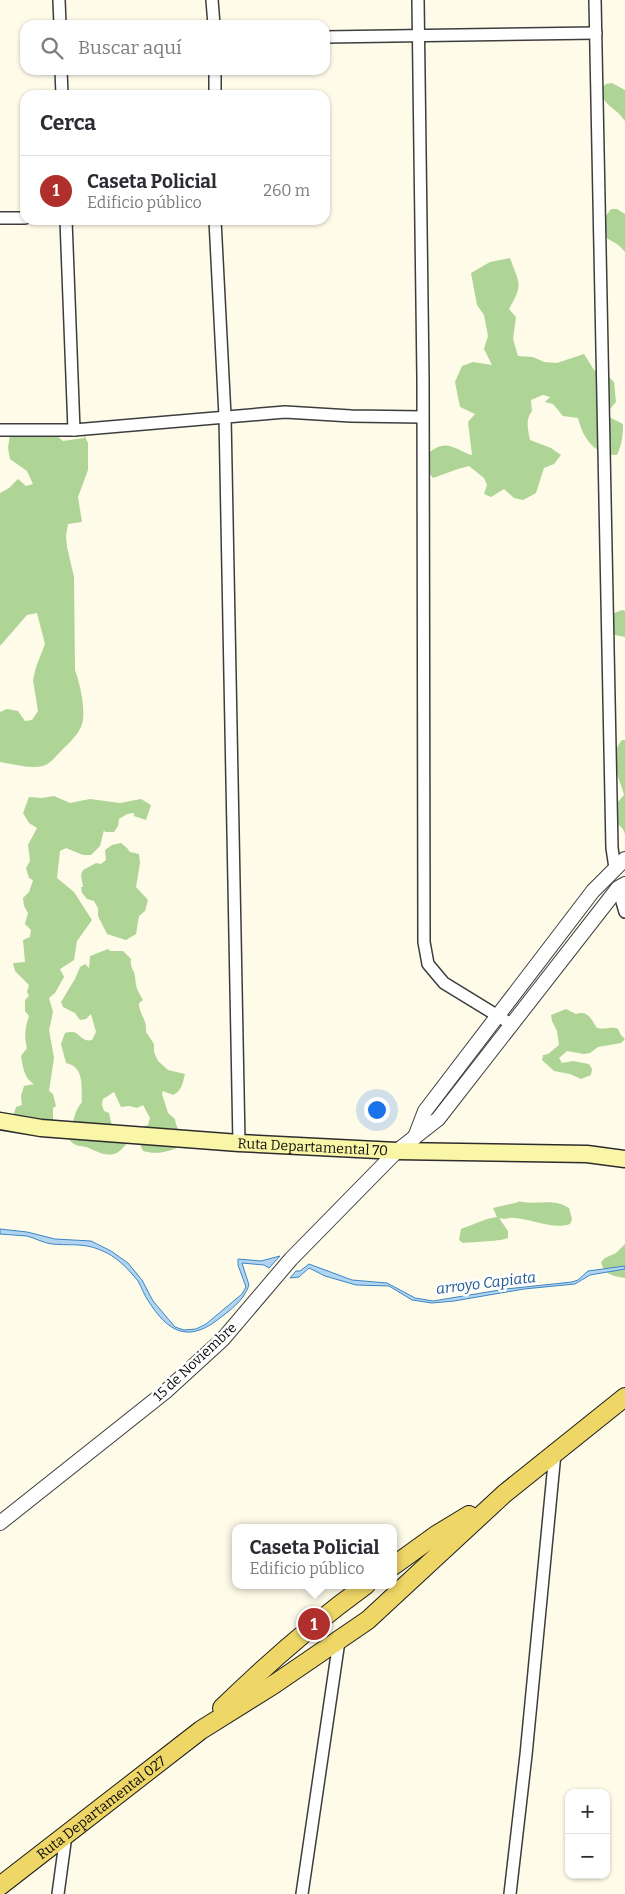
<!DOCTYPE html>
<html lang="es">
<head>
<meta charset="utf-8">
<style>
  :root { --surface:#fff; --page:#f7f7f7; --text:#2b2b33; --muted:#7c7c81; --line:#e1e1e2; --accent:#b02f2c }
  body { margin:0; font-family:Bitter,serif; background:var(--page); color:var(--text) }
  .controls { position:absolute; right:15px; bottom:15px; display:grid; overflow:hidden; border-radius:10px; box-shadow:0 1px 4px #0004 }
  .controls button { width:45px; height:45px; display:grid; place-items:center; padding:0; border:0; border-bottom:1px solid var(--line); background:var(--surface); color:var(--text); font:25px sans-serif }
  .you { position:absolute; left:376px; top:1109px; width:18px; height:18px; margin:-12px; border:4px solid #fff; border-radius:50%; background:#1a73e8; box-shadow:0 0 0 8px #1a73e833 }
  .badge { display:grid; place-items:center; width:32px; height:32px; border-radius:50%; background:var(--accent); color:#fff; font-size:16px; font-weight:700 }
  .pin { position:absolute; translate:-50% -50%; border:2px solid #fff; box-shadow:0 1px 5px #0006 }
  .popup { position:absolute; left:232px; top:1524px; width:165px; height:65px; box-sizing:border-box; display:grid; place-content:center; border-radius:10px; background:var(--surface); filter:drop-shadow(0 1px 4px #0005); font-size:16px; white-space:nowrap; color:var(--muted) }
  .popup b { font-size:19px; color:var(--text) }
  .popup::after { content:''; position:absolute; left:50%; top:100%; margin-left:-10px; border:10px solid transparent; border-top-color:var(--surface) }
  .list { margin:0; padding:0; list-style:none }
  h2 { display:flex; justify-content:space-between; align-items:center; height:65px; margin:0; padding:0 20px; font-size:21px }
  h2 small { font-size:16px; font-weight:400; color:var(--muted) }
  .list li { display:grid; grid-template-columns:32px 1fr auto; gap:15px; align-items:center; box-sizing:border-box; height:70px; padding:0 20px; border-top:1px solid var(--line) }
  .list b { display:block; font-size:19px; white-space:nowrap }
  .list p { margin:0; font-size:16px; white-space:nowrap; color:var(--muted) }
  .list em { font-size:16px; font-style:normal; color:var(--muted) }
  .icon { flex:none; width:28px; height:28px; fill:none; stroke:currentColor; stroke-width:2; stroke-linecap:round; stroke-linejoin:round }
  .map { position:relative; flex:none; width:625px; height:1894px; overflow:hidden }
  .search { position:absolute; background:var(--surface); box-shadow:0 1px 4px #0004; left:20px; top:20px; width:310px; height:55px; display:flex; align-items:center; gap:12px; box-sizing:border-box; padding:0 18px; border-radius:15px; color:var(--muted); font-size:19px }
  .panel { position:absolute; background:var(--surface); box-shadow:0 1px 4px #0004; left:20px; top:90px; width:310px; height:135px; border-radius:15px }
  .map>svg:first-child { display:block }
</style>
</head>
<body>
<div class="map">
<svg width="625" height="1894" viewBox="0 0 625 1894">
  <rect width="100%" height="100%" fill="#fefbe9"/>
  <!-- forest -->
  <g fill="#aed496">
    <path d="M 612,83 L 625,90 L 625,121 C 622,118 620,114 617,112 C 608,104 602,102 601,88 L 606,84 Z"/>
    <path d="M 611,209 L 617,209 L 625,214 L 625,252 C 617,241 609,242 603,234 L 605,217 Z"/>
    <path d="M 510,258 C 519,284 524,283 509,309 L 516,317 L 513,339 L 518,356 L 533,357 L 544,362 L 557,363 L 584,354 L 594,370 L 608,376 L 614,382 L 616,402 L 609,410 L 609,417 L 623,424 C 623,435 622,445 617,455 C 594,455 583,438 578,418 L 563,416 L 553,404 L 545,402 L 550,397 L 543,395 L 531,400 L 532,411 C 525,420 528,430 530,440 L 551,448 L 561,455 L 554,464 L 544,468 L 536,493 L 523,500 L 514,498 L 504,489 L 491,497 L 484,494 L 487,485 L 484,478 L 469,466 L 458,469 L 433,478 L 426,469 L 423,457 C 428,454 435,447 441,446 C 451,443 463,453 472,455 L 468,422 L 475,414 L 460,407 L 455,382 L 462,366 L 473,362 L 492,365 L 484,349 L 488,336 L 484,315 L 477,305 L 471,273 L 490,262 Z"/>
    <path d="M 45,426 L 63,441 L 84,438 L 84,435 L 88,443 L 88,470 L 78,497 L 82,522 L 68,524 L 66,536 L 67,547 L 74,577 L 75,670 C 80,683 87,714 81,727 C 77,736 67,745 61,751 C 56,756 50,764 43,766 C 30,769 13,764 0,762 L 0,712 L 7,709 L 18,711 L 25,721 L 32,720 L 38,711 L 33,680 L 36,667 L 45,644 L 37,613 L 27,615 L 0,646 L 0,493 L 9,488 L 18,479 L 26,486 L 33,484 L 27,471 L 10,459 L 8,448 L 10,435 Z"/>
    <path d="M 622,610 L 625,611 L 625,637 L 615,635 L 611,631 L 612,614 Z"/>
    <path d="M 622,740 L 625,740 L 625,834 L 623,829 L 615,821 L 616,804 L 624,795 C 619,776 607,758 622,740 Z"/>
    <path d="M 54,796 L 70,803 L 90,799 L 120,803 L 141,799 L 151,805 L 146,820 L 134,816 L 134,813 L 127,814 L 119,819 L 118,826 L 114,832 L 105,832 L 104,830 L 100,846 L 91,855 L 83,855 L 66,848 L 60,851 L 57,878 L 74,892 L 92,920 L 77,941 L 74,960 L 60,969 L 64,977 L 55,993 L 49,998 L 53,1012 L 49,1030 L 54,1058 L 49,1091 L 53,1094 L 56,1106 L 53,1108 L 53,1129 L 14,1124 L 14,1113 L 16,1107 L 22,1105 L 21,1096 L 24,1086 L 34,1084 C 24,1079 23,1066 21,1056 L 27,1048 C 24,1037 25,1027 29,1016 L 25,1011 L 25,1000 L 29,996 L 27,992 L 29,985 L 15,971 L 13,963 L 25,962 L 23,940 L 30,937 L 31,930 L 25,924 L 28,913 L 24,906 L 23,898 L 29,892 L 33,880 L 29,878 L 26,868 L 30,861 L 28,845 L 37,828 L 29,823 L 23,813 L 29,797 L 42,798 Z"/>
    <path d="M 121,843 L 127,848 L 130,852 L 139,854 L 140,863 L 136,887 L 148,900 L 145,911 L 139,916 L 136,934 L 126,940 L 107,934 L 98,916 L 98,908 L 94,901 L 87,899 L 82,893 L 81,887 L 83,887 L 81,875 L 83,870 L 96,863 L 101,864 L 106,860 L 105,850 L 112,845 Z"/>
    <path d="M 108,949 L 110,951 L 123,951 L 131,959 C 130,969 134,969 135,976 C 136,989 137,989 143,1000 L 139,1003 C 139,1015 147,1018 146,1032 L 154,1044 L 154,1052 L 158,1061 L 168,1070 L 185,1074 C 183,1082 182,1091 173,1095 L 163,1091 L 162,1094 L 168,1113 L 175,1119 C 176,1129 182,1132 182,1145 C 171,1152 156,1155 143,1151 L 139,1142 L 139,1128 L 148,1125 L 150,1118 L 143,1105 L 137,1108 L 129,1106 L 121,1107 L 114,1092 L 103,1099 L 102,1105 L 104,1111 L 109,1113 L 113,1131 L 125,1135 L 126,1145 C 122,1148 119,1153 114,1154 C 105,1156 98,1152 91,1149 C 82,1144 74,1149 68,1137 C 74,1125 73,1112 82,1102 C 81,1087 85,1067 66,1063 L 61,1044 L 65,1033 C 82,1028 78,1043 92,1040 L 96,1032 L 91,1014 L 86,1019 L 80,1020 L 75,1013 L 63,1007 L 61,1002 L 75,979 L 80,967 L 85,964 L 89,968 L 90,956 Z"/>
    <path d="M 566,1009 L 576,1014 C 589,1010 591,1020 597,1028 C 605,1030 611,1026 618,1029 L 621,1035 L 625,1039 L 621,1043 L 598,1047 L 590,1053 L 584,1054 L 567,1051 L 559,1058 L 562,1063 L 573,1061 L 589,1064 L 592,1069 L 591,1075 L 581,1079 L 570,1074 L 554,1071 L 542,1060 L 543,1055 L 548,1054 L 559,1045 L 557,1031 L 552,1021 L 551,1015 Z"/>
    <path d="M 518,1201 C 534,1206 552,1197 569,1208 L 572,1219 L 570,1224 C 555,1230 531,1219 514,1218 C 509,1217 505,1220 499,1218 L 508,1231 L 508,1238 C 503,1241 473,1242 463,1243 L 459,1240 L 461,1229 L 487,1219 L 497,1217 L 493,1208 L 519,1202 Z"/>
    <path d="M 625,1244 L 625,1278 C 613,1276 604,1275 601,1262 L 605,1258 L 616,1253 Z"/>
  </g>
  <!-- water -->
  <g fill="#b1d5f1" stroke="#3d85c3">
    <path d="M 0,1229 L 27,1232 L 55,1239 L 91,1241 L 111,1251 L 128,1263 L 142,1280 L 153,1301 L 175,1327 L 184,1330 L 196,1329 L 206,1324 L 242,1294 L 246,1287 L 238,1265 L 238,1259 L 261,1261 L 280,1256 L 269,1268 L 264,1265 L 242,1263 L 249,1285 C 244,1301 229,1311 216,1321 C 186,1343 167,1330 149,1302 C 144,1295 142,1288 138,1281 C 129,1270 120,1260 107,1253 C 85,1242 75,1246 52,1244 C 43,1243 35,1238 27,1236 C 18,1235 9,1235 0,1234 Z"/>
    <path d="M 309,1264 L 352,1280 L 387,1283 L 415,1298 L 433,1301 L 506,1289 L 572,1282 L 578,1280 L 588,1271 L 625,1266 L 625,1269 L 590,1275 L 575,1284 L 524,1289 L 454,1301 L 432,1303 L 412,1300 L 389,1286 L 356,1285 L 325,1276 L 309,1268 L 299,1277 L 290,1278 L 296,1271 L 300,1271 Z"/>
  </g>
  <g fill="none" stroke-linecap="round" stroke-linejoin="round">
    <defs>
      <g id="minor">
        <path d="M 59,0 L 60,25"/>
        <path d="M 212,0 L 214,25"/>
        <path d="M 418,0 L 423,378 L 424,942 L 428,964 L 444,983 L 511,1024"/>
        <path d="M 595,0 L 612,848 L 615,868"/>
        <path d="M 325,37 L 596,33"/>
        <path d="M 61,70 L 62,95"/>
        <path d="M 215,70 L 215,95"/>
        <path d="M 0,218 L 25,218"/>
        <path d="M 66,220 L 74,430 L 285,412 L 351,416 L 422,417"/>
        <path d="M 215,220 L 225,416 L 239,1143"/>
        <path d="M 0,430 L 74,430"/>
        <path d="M 618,888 L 625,912"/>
        <path d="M 58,1894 L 66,1835"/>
        <path d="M 302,1894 L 339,1641"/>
        <path d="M 510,1894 L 526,1755 L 555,1453"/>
      </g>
      <g id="tertiary">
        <path d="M 415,1137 L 425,1111 L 593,891 L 625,859"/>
        <path d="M 0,1523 L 165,1392 L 223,1339 L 291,1259 L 397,1151 L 438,1119 L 618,888 L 625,884"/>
      </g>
      <g id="secondary">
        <path id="s1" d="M 0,1121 L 41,1128 L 239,1143 L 397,1151 L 587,1154 L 625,1159"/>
      </g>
      <g id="primary">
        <path d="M 393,1566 L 436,1535 L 469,1515"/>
        <path d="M 222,1708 C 267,1664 315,1622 366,1585"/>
        <path id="s2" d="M 0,1886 L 201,1730 L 273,1685 L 368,1620 L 504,1494 L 625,1397"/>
      </g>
    </defs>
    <!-- minor casing -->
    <use href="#minor" stroke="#3d3d3d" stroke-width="14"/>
    <!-- tertiary casing -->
    <use href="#tertiary" stroke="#3d3d3d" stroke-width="16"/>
    <!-- secondary casing -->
    <use href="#secondary" stroke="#2c2c2c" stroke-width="19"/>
    <!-- primary casing -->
    <use href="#primary" stroke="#1b1b1b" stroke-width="20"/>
    <!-- minor -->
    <use href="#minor" stroke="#fff" stroke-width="11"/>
    <!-- tertiary -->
    <use href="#tertiary" stroke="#fff" stroke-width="14"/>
    <!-- secondary -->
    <use href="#secondary" stroke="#faf6a8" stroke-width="16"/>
    <!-- primary -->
    <use href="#primary" stroke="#efd767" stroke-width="18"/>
  </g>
  <g text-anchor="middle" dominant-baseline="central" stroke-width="5" stroke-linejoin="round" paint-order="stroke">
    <!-- street labels -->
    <g font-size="14" fill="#0a0a0a" stroke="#fff">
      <text stroke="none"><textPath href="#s1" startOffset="314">Ruta Departamental 70</textPath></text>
      <text transform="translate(195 1362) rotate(-43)">15 de Noviembre</text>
      <text stroke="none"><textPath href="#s2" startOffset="128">Ruta Departamental 027</textPath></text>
    </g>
    <!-- water labels -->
    <g font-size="15" font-style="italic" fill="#1d5792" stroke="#fff">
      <text transform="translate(486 1283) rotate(-7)">arroyo Capiata</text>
    </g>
  </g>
</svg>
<div class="controls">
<button>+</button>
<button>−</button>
</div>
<div class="you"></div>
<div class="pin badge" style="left:314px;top:1624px">1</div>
<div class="popup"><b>Caseta Policial</b>Edificio público</div>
<div class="search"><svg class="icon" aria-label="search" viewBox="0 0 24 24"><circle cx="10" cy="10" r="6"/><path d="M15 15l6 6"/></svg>Buscar aquí</div>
<section class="panel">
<h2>Cerca<small></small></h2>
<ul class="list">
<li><span class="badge">1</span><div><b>Caseta Policial</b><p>Edificio público</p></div><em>260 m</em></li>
</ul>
</section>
</div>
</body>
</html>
